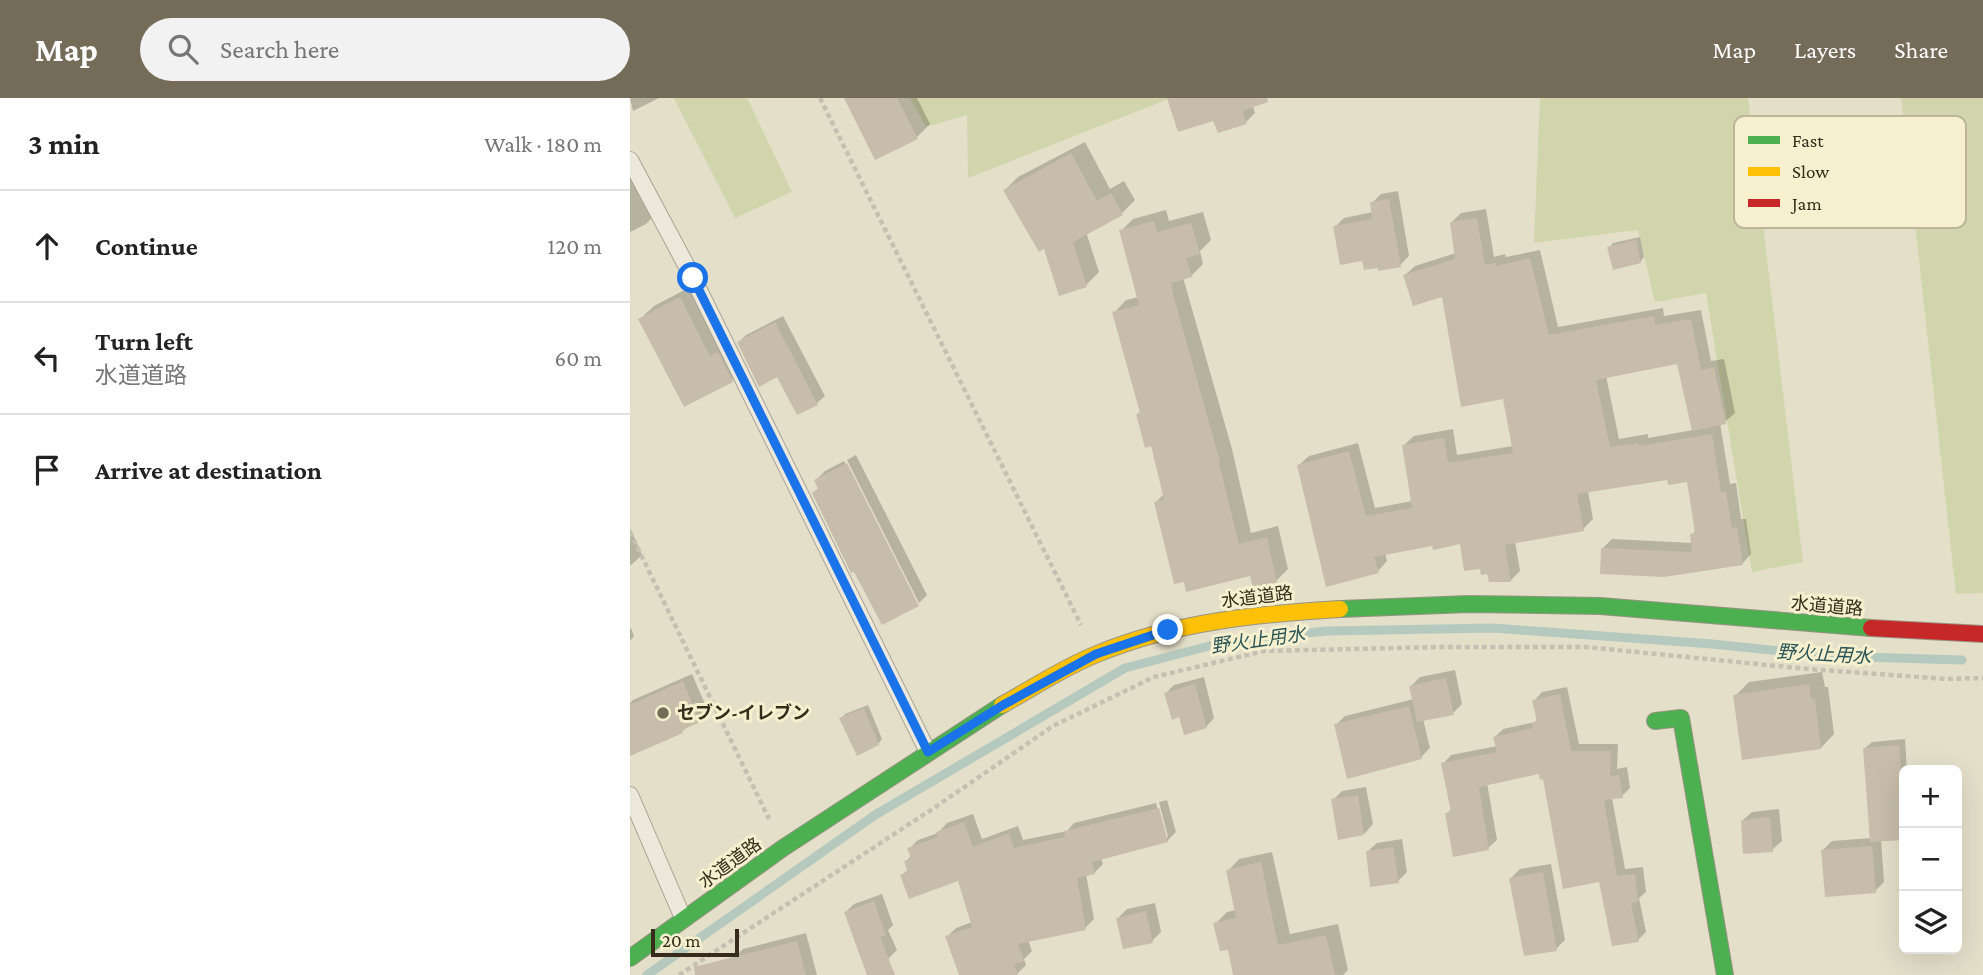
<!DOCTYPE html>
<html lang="en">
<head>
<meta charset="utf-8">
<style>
  :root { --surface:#fff; --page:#f2f2f2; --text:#222; --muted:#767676; --line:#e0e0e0; --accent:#746b59 }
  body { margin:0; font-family:"Crimson Pro","Noto Sans JP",serif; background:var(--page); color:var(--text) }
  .controls { position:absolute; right:21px; bottom:21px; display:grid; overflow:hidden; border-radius:10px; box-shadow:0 7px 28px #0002 }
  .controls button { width:63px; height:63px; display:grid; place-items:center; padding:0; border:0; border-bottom:2px solid var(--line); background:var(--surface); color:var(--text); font:35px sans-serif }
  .scale { position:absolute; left:21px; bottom:18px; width:88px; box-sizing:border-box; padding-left:7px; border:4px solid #372c1c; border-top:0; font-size:19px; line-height:24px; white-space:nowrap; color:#372c1c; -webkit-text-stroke:5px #f6f0ce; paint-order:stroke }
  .stop { position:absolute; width:21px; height:21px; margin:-16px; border:5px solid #1a73e8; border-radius:50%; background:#fff }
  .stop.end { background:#1a73e8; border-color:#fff; box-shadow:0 2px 7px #0008 }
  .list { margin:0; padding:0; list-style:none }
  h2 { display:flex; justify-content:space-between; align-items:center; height:91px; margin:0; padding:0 28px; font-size:30px }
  h2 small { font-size:23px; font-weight:400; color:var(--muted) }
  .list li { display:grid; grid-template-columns:46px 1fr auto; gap:21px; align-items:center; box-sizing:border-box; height:112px; padding:0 28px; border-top:2px solid var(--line) }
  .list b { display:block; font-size:26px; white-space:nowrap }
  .list p { margin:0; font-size:23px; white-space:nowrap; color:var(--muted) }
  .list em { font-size:23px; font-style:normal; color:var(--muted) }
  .icon { flex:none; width:38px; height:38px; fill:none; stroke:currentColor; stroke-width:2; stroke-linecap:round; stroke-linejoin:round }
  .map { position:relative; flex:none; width:1353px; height:877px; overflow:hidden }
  header { display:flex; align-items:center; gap:42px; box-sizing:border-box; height:98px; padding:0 35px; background:var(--accent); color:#fff }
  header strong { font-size:33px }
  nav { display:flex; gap:38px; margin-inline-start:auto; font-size:24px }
  .search { width:490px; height:63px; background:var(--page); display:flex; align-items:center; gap:18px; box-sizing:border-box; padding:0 24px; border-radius:38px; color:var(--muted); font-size:26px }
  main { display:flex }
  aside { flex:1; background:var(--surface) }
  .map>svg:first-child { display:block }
</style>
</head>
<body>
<header>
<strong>Map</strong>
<div class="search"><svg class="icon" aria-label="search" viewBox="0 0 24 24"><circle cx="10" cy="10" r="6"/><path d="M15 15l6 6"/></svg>Search here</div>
<nav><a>Map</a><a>Layers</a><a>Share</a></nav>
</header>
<main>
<aside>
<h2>3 min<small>Walk · 180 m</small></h2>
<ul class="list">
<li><svg class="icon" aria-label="ahead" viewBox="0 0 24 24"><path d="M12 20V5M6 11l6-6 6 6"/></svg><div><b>Continue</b></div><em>120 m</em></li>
<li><svg class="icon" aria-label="left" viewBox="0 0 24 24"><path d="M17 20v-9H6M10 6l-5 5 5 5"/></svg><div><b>Turn left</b><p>水道道路</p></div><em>60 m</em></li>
<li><svg class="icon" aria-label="arrive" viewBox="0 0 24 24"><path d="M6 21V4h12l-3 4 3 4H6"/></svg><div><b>Arrive at destination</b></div></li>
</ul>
</aside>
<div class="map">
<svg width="1353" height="877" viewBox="0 0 1353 877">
  <rect width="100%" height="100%" fill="#e4dfc9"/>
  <!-- green -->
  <g fill="#d0d5ab">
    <path d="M 44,0 L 117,0 L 162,94 L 105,120 Z"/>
    <path d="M 280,0 L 541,0 L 338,80 L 337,17 L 296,29 Z"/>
    <path d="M 910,0 L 1118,0 L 1173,464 L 1122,474 L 1076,195 L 1025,204 L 1008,132 L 904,145 Z"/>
    <path d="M 1271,0 L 1353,0 L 1353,495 L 1326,496 Z"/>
  </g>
  <!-- shadow -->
  <g fill="#0003" fill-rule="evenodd">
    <path d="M 0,0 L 29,0 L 3,13 Z"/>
    <path d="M 216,0 L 287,0 L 300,26 L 287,39 Z"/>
    <path d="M 544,0 L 620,0 L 625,15 L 616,24 L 584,20 Z"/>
    <path d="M 455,44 L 480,91 L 494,83 L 505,102 L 492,115 L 456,134 L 469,174 L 456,187 L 375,92 L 388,79 Z"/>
    <path d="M 0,73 L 25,117 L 16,126 L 0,134 Z"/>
    <path d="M 768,93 L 779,158 L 770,167 L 733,161 L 705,129 L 714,120 L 743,114 L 742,105 L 751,96 Z"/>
    <path d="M 856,111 L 864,159 L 875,156 L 876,159 L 910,152 L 928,229 L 1033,210 L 1034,218 L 1071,212 L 1081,263 L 1094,261 L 1105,315 L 1095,324 L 1090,325 L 1100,386 L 1106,385 L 1111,421 L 1116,421 L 1121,456 L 1112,466 L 973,450 L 982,441 L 1063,445 L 1062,437 L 1066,432 L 1059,382 L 1039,380 L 958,393 L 963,421 L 953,431 L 885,443 L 890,473 L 880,483 L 859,474 L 831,444 L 803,446 L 755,455 L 757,463 L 748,473 L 669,367 L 679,358 L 728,345 L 745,410 L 782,403 L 774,347 L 784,338 L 823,331 L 827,357 L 883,348 L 874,299 L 813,197 L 775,177 L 785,168 L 826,155 L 821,125 L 831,115 ZM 1049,264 L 1063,332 L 1018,340 L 1018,336 L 989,341 L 976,278 Z"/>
    <path d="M 536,112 L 539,123 L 573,114 L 581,142 L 570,153 L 573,166 L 561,178 L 554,180 L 554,183 L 602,351 L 621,435 L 648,428 L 658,471 L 646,483 L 526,404 L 534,396 L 522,346 L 508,316 L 511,313 L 484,215 L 496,202 L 509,199 L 491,133 L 503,121 Z"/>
    <path d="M 1010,139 L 1014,159 L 1010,164 L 979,150 L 983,145 Z"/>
    <path d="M 64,187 L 115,269 L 102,282 L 10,221 L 24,208 Z"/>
    <path d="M 153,218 L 195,298 L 187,305 L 168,315 L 148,276 L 109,244 L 116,237 Z"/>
    <path d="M 226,357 L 297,497 L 289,505 L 217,362 Z"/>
    <path d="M 214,363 L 286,506 L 288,506 L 252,525 L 184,395 L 189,389 L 186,382 L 195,373 Z"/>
    <path d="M 0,430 L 12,457 L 0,468 Z"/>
    <path d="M 0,528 L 4,538 L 0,543 Z"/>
    <path d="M 825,572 L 832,606 L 823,615 L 793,621 L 800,650 L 791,659 L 706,627 L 715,618 L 784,601 L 781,588 L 790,579 Z"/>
    <path d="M 1192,574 L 1195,589 L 1198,589 L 1204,636 L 1191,650 L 1105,598 L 1119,584 Z"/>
    <path d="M 62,576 L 78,613 L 69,622 L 52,633 L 0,623 L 0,605 L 3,602 Z"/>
    <path d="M 574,579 L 584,620 L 576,629 L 550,617 L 536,595 L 544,587 Z"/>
    <path d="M 937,589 L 949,646 L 988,646 L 987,671 L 997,669 L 1000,690 L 992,698 L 982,700 L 995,771 L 1013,769 L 1016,794 L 1009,800 L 1016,834 L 1008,842 L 970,782 L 910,674 L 857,685 L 867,742 L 858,750 L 817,716 L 822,710 L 813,666 L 821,657 L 867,648 L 865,639 L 873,631 L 905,624 L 908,621 L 904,603 L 912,594 Z"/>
    <path d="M 238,607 L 252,641 L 248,646 L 211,621 L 215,616 Z"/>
    <path d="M 1275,641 L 1277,672 L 1274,672 L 1274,740 L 1251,742 L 1254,784 L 1245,793 L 1193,752 L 1202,743 L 1241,740 L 1234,651 L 1242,644 Z"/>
    <path d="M 736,689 L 743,726 L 734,736 L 703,702 L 712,693 Z"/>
    <path d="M 537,702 L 546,734 L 537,743 L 471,760 L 473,766 L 464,775 L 456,776 L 464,821 L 455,830 L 398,842 L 402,853 L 394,861 L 396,867 L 387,876 L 317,839 L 326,830 L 342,824 L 329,781 L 272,777 L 279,771 L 276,763 L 282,757 L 279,751 L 288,742 L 308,735 L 317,725 L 343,716 L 352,741 L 388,728 L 393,742 L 437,733 L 444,725 L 526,705 L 535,739 L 538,739 L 529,704 Z"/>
    <path d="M 1149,711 L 1152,743 L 1142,752 L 1112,723 L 1122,714 Z"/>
    <path d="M 772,741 L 777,774 L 768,783 L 737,754 L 747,745 Z"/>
    <path d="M 642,754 L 660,836 L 708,826 L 718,872 L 713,877 L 605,877 L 599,850 L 585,826 L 597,814 L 606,812 L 598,773 L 609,761 Z"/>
    <path d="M 921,766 L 935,842 L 926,851 L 881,780 L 890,771 Z"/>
    <path d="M 252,796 L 263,827 L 258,832 L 267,852 L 259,860 L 236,870 L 216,814 L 224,806 Z"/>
    <path d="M 525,805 L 531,834 L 522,843 L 488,820 L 497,811 Z"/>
    <path d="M 176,835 L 187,877 L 108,877 L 104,860 L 113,851 Z"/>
  </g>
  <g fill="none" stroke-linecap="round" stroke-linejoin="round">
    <!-- stream -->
    <path stroke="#b6c9bf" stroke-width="9" d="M 17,877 L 245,717 L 495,570 L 602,542 L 697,533 L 863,530 L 1082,546 L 1197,558 L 1332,562"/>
  </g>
  <!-- building -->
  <g fill="#c8bdaa">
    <path d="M 214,0 L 267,0 L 288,41 L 245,62 Z"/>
    <path d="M 537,0 L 637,0 L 638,4 L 612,13 L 617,26 L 588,35 L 583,23 L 548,34 Z"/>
    <path d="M 441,55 L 467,103 L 481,95 L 493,117 L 443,144 L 457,189 L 429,198 L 414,151 L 409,154 L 373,92 Z"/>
    <path d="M 759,101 L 771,169 L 748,173 L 748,170 L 734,172 L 732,163 L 710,167 L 703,128 L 742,121 L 740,104 Z"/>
    <path d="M 847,120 L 855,167 L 866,165 L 866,168 L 900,160 L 919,237 L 1024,218 L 1025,227 L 1061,221 L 1071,272 L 1084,269 L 1096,326 L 1062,333 L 1047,266 L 966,282 L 980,349 L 1008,345 L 1009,348 L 1082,336 L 1091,394 L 1096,394 L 1102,430 L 1107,429 L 1113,467 L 1034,479 L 970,476 L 971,450 L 1062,454 L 1060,436 L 1065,435 L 1057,384 L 1038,387 L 1037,382 L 947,396 L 954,433 L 875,447 L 881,484 L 859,484 L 857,476 L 851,477 L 850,471 L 834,473 L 830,446 L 803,452 L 802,448 L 744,459 L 749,475 L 696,489 L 667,367 L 719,353 L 736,418 L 782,410 L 772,347 L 814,340 L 818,365 L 883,355 L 873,301 L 831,309 L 812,199 L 783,208 L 773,177 L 825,161 L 820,124 Z"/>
    <path d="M 524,123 L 527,134 L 561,125 L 570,156 L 556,160 L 562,179 L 541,185 L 543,196 L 590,364 L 589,365 L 609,446 L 637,439 L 647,485 L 623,490 L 620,478 L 556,494 L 554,484 L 544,486 L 524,404 L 534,401 L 521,348 L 515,350 L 506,316 L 510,315 L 482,214 L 509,207 L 489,132 Z"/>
    <path d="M 1006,142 L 1011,165 L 983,172 L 977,149 Z"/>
    <path d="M 50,199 L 80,258 L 88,254 L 103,284 L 54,309 L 8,221 Z"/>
    <path d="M 145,224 L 188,307 L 167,317 L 147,279 L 129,289 L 107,244 Z"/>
    <path d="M 217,365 L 289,508 L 252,527 L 224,474 L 221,475 L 182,395 L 188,391 L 184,382 Z"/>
    <path d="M 816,580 L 824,617 L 787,624 L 779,588 Z"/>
    <path d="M 53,583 L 70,624 L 52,632 L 53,635 L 0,658 L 0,607 Z"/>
    <path d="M 565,586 L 577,630 L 554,637 L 549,619 L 542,622 L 534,595 Z"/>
    <path d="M 1179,586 L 1181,601 L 1185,601 L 1191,651 L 1112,662 L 1103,597 Z"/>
    <path d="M 930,596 L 941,653 L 981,653 L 980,678 L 989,677 L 993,700 L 974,702 L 987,778 L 1005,776 L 1008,804 L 1001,805 L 1009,844 L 982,848 L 969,784 L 933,791 L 913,681 L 910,682 L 909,676 L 849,689 L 859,752 L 823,759 L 815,715 L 821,714 L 811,665 L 867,654 L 863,639 L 903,630 L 901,625 L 907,624 L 902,602 Z"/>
    <path d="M 779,608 L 792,661 L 717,681 L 704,626 Z"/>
    <path d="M 234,610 L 249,647 L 227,658 L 209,620 Z"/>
    <path d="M 1269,647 L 1272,687 L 1274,687 L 1274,742 L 1240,744 L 1233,650 Z"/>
    <path d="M 728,697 L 734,737 L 708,742 L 701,701 Z"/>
    <path d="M 529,710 L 538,744 L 462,764 L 465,776 L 447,780 L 456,832 L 388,846 L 394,863 L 384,866 L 388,877 L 329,877 L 315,838 L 342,829 L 328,783 L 279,801 L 270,777 L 278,774 L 274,763 L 281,760 L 277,750 L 308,739 L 306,734 L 334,724 L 343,749 L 379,735 L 384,750 L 435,739 L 434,733 Z"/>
    <path d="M 1134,719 L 1140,720 L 1143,754 L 1113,756 L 1111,723 Z"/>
    <path d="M 1242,748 L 1246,795 L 1195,799 L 1191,752 Z"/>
    <path d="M 763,749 L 769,785 L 740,789 L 736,753 Z"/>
    <path d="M 631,764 L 648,847 L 696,837 L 705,877 L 603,877 L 598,852 L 590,853 L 583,825 L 606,820 L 596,772 Z"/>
    <path d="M 913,774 L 927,853 L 894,858 L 879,780 Z"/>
    <path d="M 244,803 L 256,837 L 250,839 L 265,877 L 237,877 L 214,814 Z"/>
    <path d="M 516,813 L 523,845 L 493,851 L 486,820 Z"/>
    <path d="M 167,843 L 176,877 L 65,877 L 64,869 Z"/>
  </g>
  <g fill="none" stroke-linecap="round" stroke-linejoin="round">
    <defs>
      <g id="lane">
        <path d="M 0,62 L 63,180 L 298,654"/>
        <path d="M 0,697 L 53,820"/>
      </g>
      <g id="fast">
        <path d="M 710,511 L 839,506 L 970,508 L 1241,530"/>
        <path d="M 1025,623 L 1051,620 L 1095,877"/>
        <path d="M 0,860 L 153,750 L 372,607"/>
      </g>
      <path id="slow" d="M 372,607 C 403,590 434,569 467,556 C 544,524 627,516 710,511"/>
      <path id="jam" d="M 1241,530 L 1353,536"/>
    </defs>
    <!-- lane casing -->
    <use href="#lane" stroke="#a9a393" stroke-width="18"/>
    <!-- fast casing -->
    <use href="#fast" stroke="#989383" stroke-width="18"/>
    <!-- slow casing -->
    <use href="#slow" stroke="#989383" stroke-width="18"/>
    <!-- jam casing -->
    <use href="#jam" stroke="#989383" stroke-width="18"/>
    <!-- path -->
    <g stroke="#c4c0b2" stroke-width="4.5" stroke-dasharray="5 3.5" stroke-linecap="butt">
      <path d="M 190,0 L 451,527"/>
      <path d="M 0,434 L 139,721"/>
      <path d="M 49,877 L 304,710 L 423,628 L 524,579 L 634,553 L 810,549 L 956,549 L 1178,571 L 1317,581 L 1353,580"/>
    </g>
    <!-- lane -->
    <use href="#lane" stroke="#ece8db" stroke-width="16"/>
    <!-- fast -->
    <use href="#fast" stroke="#4caf50" stroke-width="16"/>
    <!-- slow -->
    <use href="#slow" stroke="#ffc107" stroke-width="16"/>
    <!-- jam -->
    <use href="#jam" stroke="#c62828" stroke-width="16"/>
  </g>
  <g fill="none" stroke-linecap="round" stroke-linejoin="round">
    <!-- route -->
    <path stroke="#1a73e8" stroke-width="9" d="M 63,180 L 298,654 L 373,607 L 466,556 L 538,532"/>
  </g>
  <!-- markers -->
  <circle fill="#746b59" stroke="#f6f0ce" stroke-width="2.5" cx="33" cy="615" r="7"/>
  <g text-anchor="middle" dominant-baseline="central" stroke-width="6" stroke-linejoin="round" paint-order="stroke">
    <!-- street labels -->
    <g font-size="18" fill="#372c1c" stroke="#f6f0ce">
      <text transform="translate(627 499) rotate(-7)">水道道路</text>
      <text transform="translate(1197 508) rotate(5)">水道道路</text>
      <text transform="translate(100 765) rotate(-36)">水道道路</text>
    </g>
    <!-- poi labels -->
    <g font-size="18" font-weight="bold" fill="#372c1c" stroke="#f6f0ce" text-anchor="start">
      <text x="47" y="615">セブン-イレブン</text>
    </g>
    <!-- water labels -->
    <g font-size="19" font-style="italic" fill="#2a5457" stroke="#f6f0ce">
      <text transform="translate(628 542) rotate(-8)">野火止用水</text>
      <text transform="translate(1194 556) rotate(3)">野火止用水</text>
    </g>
  </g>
  <!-- legend -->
  <rect x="1104" y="18" width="232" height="112" rx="10" fill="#f6f0ce" stroke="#bdb599" stroke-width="2"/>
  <rect x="1118" y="38" width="32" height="8" fill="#4caf50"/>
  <rect x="1118" y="69" width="32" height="9" fill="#ffc107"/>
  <rect x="1118" y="101" width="32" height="8" fill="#c62828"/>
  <g font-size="19" fill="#372c1c">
    <text x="1162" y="49">Fast</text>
    <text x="1162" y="80">Slow</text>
    <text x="1162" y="112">Jam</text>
  </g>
</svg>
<div class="controls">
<button>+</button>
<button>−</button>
<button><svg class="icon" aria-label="layers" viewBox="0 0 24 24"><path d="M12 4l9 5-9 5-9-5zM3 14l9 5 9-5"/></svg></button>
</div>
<div class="scale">20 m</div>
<div class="stop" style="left:63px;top:180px"></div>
<div class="stop end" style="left:538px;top:532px"></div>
</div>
</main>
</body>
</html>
